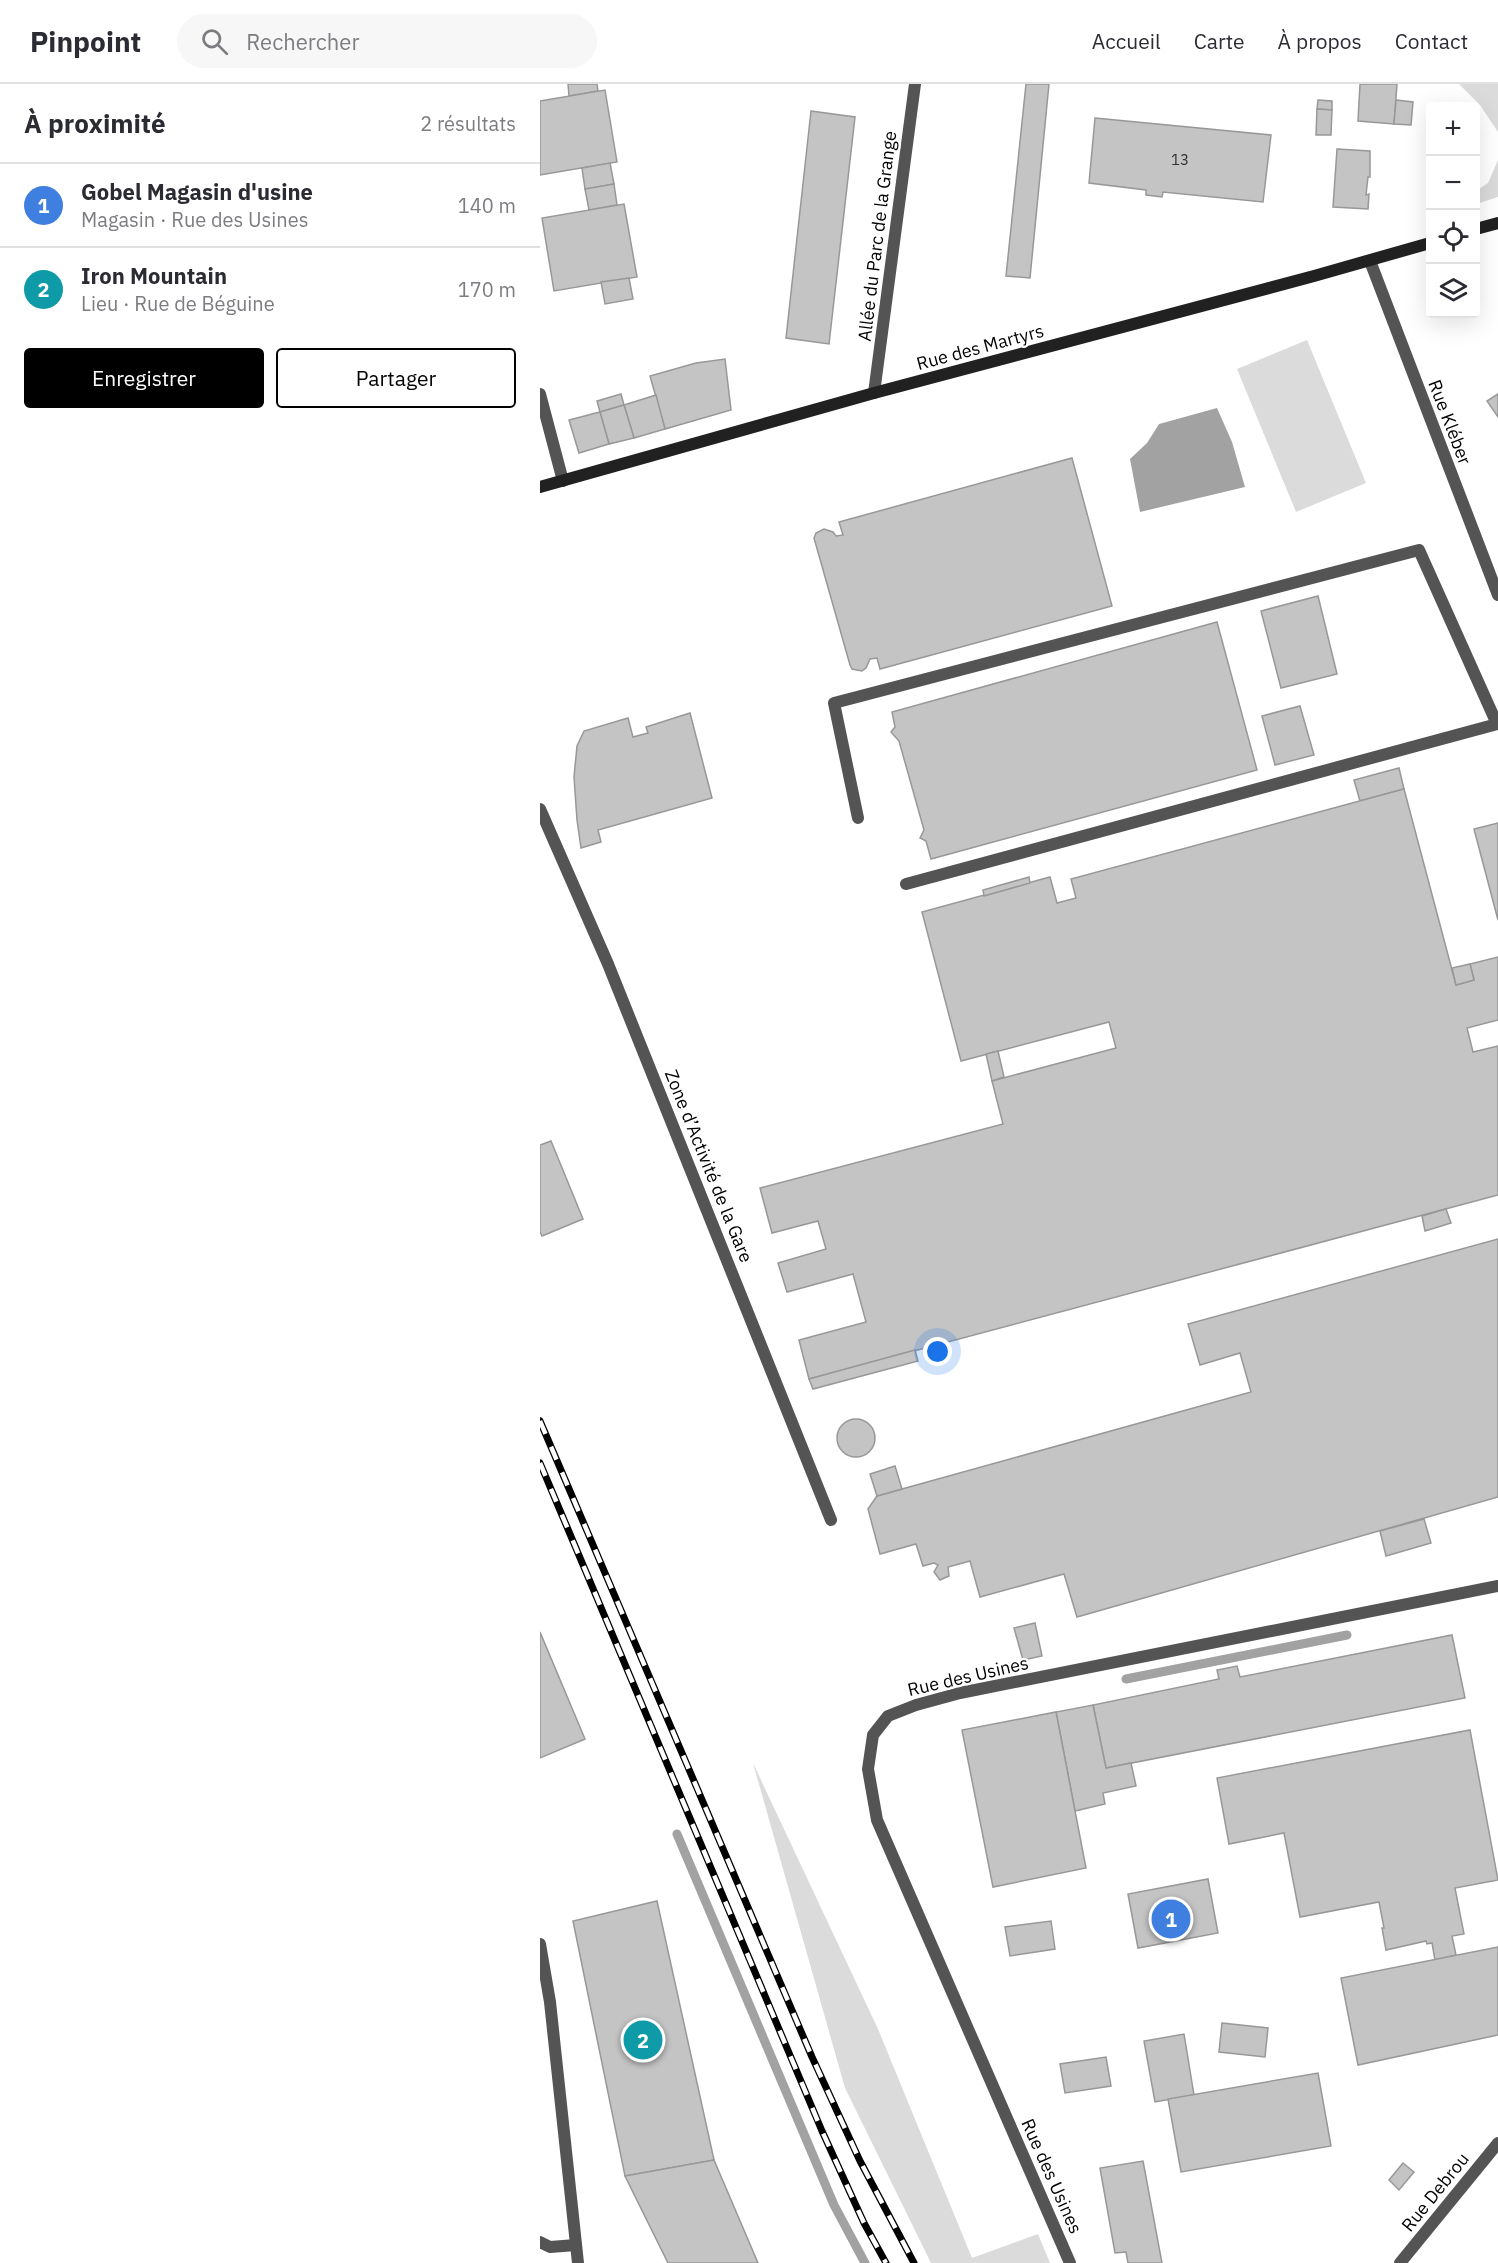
<!DOCTYPE html>
<html lang="fr">
<head>
<meta charset="utf-8">
<style>
  :root { --surface:#fff; --page:#f7f7f7; --text:#2b2b33; --muted:#7c7c81; --line:#e1e1e2; --accent:#000 }
  body { margin:0; font-family:"IBM Plex Sans",sans-serif; background:var(--page); color:var(--text) }
  .controls { position:absolute; right:18px; top:18px; display:grid; overflow:hidden; border-radius:6px; box-shadow:0 6px 24px #0002 }
  .controls button { width:54px; height:54px; display:grid; place-items:center; padding:0; border:0; border-bottom:2px solid var(--line); background:var(--surface); color:var(--text); font:30px sans-serif }
  .you { position:absolute; left:398px; top:1268px; width:21px; height:21px; margin:-15px; border:4px solid #fff; border-radius:50%; background:#1a73e8; box-shadow:0 0 0 9px #1a73e833 }
  .badge { display:grid; place-items:center; width:39px; height:39px; border-radius:50%; background:var(--accent); color:#fff; font-size:20px; font-weight:700 }
  .pin { position:absolute; translate:-50% -50%; border:3px solid #fff; box-shadow:0 2px 6px #0006 }
  .list { margin:0; padding:0; list-style:none }
  h2 { display:flex; justify-content:space-between; align-items:center; height:78px; margin:0; padding:0 24px; font-size:26px }
  h2 small { font-size:20px; font-weight:400; color:var(--muted) }
  .list li { display:grid; grid-template-columns:39px 1fr auto; gap:18px; align-items:center; box-sizing:border-box; height:84px; padding:0 24px; border-top:2px solid var(--line) }
  .list b { display:block; font-size:22px; white-space:nowrap }
  .list p { margin:0; font-size:20px; white-space:nowrap; color:var(--muted) }
  .list em { font-size:20px; font-style:normal; color:var(--muted) }
  .actions { display:flex; gap:12px; padding:18px 24px }
  .actions a { flex:1; padding:14px 0; border:2px solid var(--accent); border-radius:6px; text-align:center; font-size:21px; color:var(--accent) }
  .actions .main { background:var(--accent); color:#fff }
  .icon { flex:none; width:33px; height:33px; fill:none; stroke:currentColor; stroke-width:2; stroke-linecap:round; stroke-linejoin:round }
  .map { position:relative; flex:none; width:958px; height:2179px; overflow:hidden }
  header { display:flex; align-items:center; gap:36px; box-sizing:border-box; height:84px; padding:0 30px; background:var(--surface); border-bottom:2px solid var(--line) }
  header strong { font-size:28px }
  nav { display:flex; gap:33px; margin-inline-start:auto; font-size:21px }
  .search { width:420px; height:54px; background:var(--page); display:flex; align-items:center; gap:15px; box-sizing:border-box; padding:0 21px; border-radius:33px; color:var(--muted); font-size:22px }
  main { display:flex }
  aside { flex:1; background:var(--surface) }
  .map>svg:first-child { display:block }
</style>
</head>
<body>
<header>
<strong>Pinpoint</strong>
<div class="search"><svg class="icon" aria-label="search" viewBox="0 0 24 24"><circle cx="10" cy="10" r="6"/><path d="M15 15l6 6"/></svg>Rechercher</div>
<nav><a>Accueil</a><a>Carte</a><a>À propos</a><a>Contact</a></nav>
</header>
<main>
<aside>
<h2>À proximité<small>2 résultats</small></h2>
<ul class="list">
<li><span class="badge" style="background:#3f7fe0">1</span><div><b>Gobel Magasin d'usine</b><p>Magasin · Rue des Usines</p></div><em>140 m</em></li>
<li><span class="badge" style="background:#0f9aa8">2</span><div><b>Iron Mountain</b><p>Lieu · Rue de Béguine</p></div><em>170 m</em></li>
</ul>
<div class="actions"><a class="main">Enregistrer</a><a>Partager</a></div>
</aside>
<div class="map">
<svg width="958" height="2179" viewBox="0 0 958 2179">
  <rect width="100%" height="100%" fill="#fff"/>
  <!-- green -->
  <g fill="#dbdbdb">
    <path d="M 919,0 L 958,0 L 958,48 L 940,21 Z"/>
    <path d="M 958,76 L 958,113 L 936,120 L 936,107 L 948,99 Z"/>
    <path d="M 767,256 L 826,399 L 756,428 L 697,285 Z"/>
    <path d="M 213,1679 L 338,1945 L 432,2174 L 498,2150 L 510,2179 L 391,2179 L 305,2004 Z"/>
  </g>
  <!-- water -->
  <path fill="#a2a2a2" d="M 677,324 L 692,358 L 705,403 L 600,428 L 590,375 L 607,359 L 619,340 Z"/>
  <g fill="none" stroke-linecap="round" stroke-linejoin="round">
    <!-- stream -->
    <g stroke="#a2a2a2" stroke-width="9">
      <path d="M 586,1595 L 807,1551"/>
      <path d="M 137,1750 L 294,2121 L 325,2179"/>
    </g>
  </g>
  <!-- building -->
  <g fill="#c4c4c4" stroke="#989898" stroke-width="1.5">
    <path d="M 28,0 L 57,0 L 58,7 L 29,12 Z"/>
    <path d="M 486,0 L 509,0 L 490,194 L 466,192 Z"/>
    <path d="M 820,0 L 857,0 L 854,40 L 818,37 Z"/>
    <path d="M 65,6 L 77,78 L 0,91 L 0,17 Z"/>
    <path d="M 778,16 L 792,17 L 792,26 L 777,25 Z"/>
    <path d="M 856,16 L 873,18 L 871,41 L 854,40 Z"/>
    <path d="M 777,25 L 792,26 L 791,51 L 776,51 Z"/>
    <path d="M 271,27 L 315,33 L 289,260 L 246,254 Z"/>
    <path d="M 555,34 L 731,51 L 723,118 L 623,108 L 622,113 L 606,111 L 606,106 L 549,99 Z"/>
    <path d="M 797,65 L 830,67 L 830,93 L 828,93 L 826,111 L 829,110 L 828,125 L 793,123 Z"/>
    <path d="M 70,79 L 74,100 L 45,105 L 42,84 Z"/>
    <path d="M 74,100 L 77,121 L 49,126 L 45,105 Z"/>
    <path d="M 84,120 L 97,193 L 14,207 L 2,134 Z"/>
    <path d="M 89,194 L 93,215 L 65,220 L 61,198 Z"/>
    <path d="M 185,275 L 191,326 L 125,345 L 110,292 L 156,279 Z"/>
    <path d="M 81,310 L 84,321 L 60,328 L 57,317 Z"/>
    <path d="M 958,310 L 958,333 L 947,317 Z"/>
    <path d="M 116,311 L 125,345 L 94,354 L 84,321 Z"/>
    <path d="M 84,321 L 94,354 L 69,360 L 60,328 Z"/>
    <path d="M 60,328 L 69,360 L 39,369 L 29,336 Z"/>
    <path d="M 532,374 L 572,522 L 340,585 L 337,574 L 330,575 L 326,584 L 322,587 L 312,585 L 310,581 L 274,454 L 276,449 L 284,445 L 293,448 L 296,452 L 303,451 L 299,438 Z"/>
    <path d="M 778,512 L 797,590 L 741,604 L 721,527 Z"/>
    <path d="M 677,538 L 717,686 L 391,775 L 386,757 L 380,754 L 384,746 L 359,657 L 351,648 L 355,643 L 352,628 Z"/>
    <path d="M 760,622 L 774,671 L 735,681 L 722,632 Z"/>
    <path d="M 150,629 L 172,714 L 58,746 L 61,758 L 41,764 L 37,736 L 34,693 L 37,662 L 44,647 L 88,634 L 93,653 L 108,649 L 106,643 Z"/>
    <path d="M 859,684 L 864,705 L 820,717 L 814,696 Z"/>
    <path d="M 864,705 L 916,901 L 934,896 L 930,880 L 958,873 L 958,936 L 927,944 L 933,968 L 958,962 L 958,1111 L 269,1295 L 259,1256 L 326,1238 L 313,1190 L 247,1208 L 238,1179 L 286,1165 L 278,1137 L 232,1149 L 220,1104 L 463,1040 L 452,997 L 576,964 L 569,938 L 421,977 L 382,828 L 510,793 L 517,819 L 536,814 L 531,795 Z"/>
    <path d="M 958,739 L 958,836 L 934,745 Z"/>
    <path d="M 489,793 L 490,799 L 444,812 L 443,806 Z"/>
    <path d="M 930,880 L 934,896 L 916,901 L 912,884 Z"/>
    <path d="M 458,967 L 464,993 L 452,997 L 446,970 Z"/>
    <path d="M 11,1057 L 43,1135 L 2,1152 L 0,1148 L 0,1061 Z"/>
    <path d="M 906,1125 L 911,1139 L 885,1147 L 882,1132 Z"/>
    <path d="M 958,1155 L 958,1413 L 537,1533 L 524,1490 L 440,1513 L 430,1477 L 408,1483 L 409,1492 L 400,1496 L 394,1488 L 398,1481 L 394,1479 L 383,1482 L 376,1460 L 340,1470 L 328,1425 L 337,1412 L 711,1308 L 700,1269 L 660,1281 L 648,1240 Z"/>
    <path d="M 375,1266 L 378,1277 L 273,1305 L 269,1295 Z"/>
    <circle cx="316" cy="1354" r="19"/>
    <path d="M 355,1382 L 362,1405 L 337,1412 L 330,1390 Z"/>
    <path d="M 884,1435 L 891,1459 L 846,1472 L 840,1447 Z"/>
    <path d="M 495,1539 L 502,1572 L 483,1576 L 474,1544 Z"/>
    <path d="M 0,1548 L 45,1655 L 0,1674 Z"/>
    <path d="M 912,1551 L 925,1614 L 566,1684 L 553,1621 L 679,1595 L 677,1586 L 697,1582 L 700,1593 Z"/>
    <path d="M 553,1621 L 566,1684 L 591,1679 L 596,1702 L 563,1709 L 565,1720 L 535,1727 L 516,1628 Z"/>
    <path d="M 516,1628 L 546,1784 L 453,1803 L 422,1646 Z"/>
    <path d="M 930,1646 L 958,1796 L 915,1804 L 924,1850 L 912,1852 L 916,1871 L 895,1876 L 892,1859 L 887,1860 L 886,1857 L 846,1866 L 842,1844 L 844,1844 L 839,1818 L 760,1833 L 744,1749 L 689,1760 L 677,1694 Z"/>
    <path d="M 668,1795 L 678,1849 L 598,1864 L 588,1810 Z"/>
    <path d="M 117,1817 L 174,2076 L 85,2092 L 33,1837 Z"/>
    <path d="M 511,1837 L 515,1865 L 470,1872 L 465,1843 Z"/>
    <path d="M 958,1863 L 958,1951 L 818,1981 L 801,1894 Z"/>
    <path d="M 682,1939 L 728,1944 L 725,1973 L 679,1968 Z"/>
    <path d="M 644,1950 L 654,2011 L 615,2018 L 604,1957 Z"/>
    <path d="M 566,1973 L 571,2002 L 525,2009 L 520,1980 Z"/>
    <path d="M 778,1989 L 791,2062 L 641,2088 L 628,2015 Z"/>
    <path d="M 174,2076 L 218,2179 L 128,2179 L 85,2092 Z"/>
    <path d="M 603,2077 L 622,2179 L 588,2179 L 586,2168 L 575,2169 L 560,2084 Z"/>
    <path d="M 863,2079 L 874,2088 L 859,2106 L 849,2096 Z"/>
  </g>
  <g fill="none" stroke-linecap="round" stroke-linejoin="round">
    <!-- lane -->
    <g stroke="#545454" stroke-width="12">
      <path d="M 0,725 L 68,880 L 291,1436"/>
      <path d="M 318,734 L 294,619 L 879,466 L 957,640 L 366,800"/>
    </g>
    <!-- street -->
    <g stroke="#545454" stroke-width="12">
      <path d="M 830,177 L 958,511"/>
      <path d="M 334,309 L 375,0"/>
      <path d="M 0,310 L 23,397"/>
      <path d="M 0,1860 L 10,1918 L 38,2179"/>
      <path d="M 0,2158 L 10,2163 L 36,2161"/>
      <path d="M 530,2179 L 337,1736 L 328,1685 L 333,1651 L 348,1632 L 376,1621 L 420,1609 L 958,1502"/>
      <path d="M 860,2179 L 958,2059"/>
    </g>
    <!-- secondary -->
    <g stroke="#212121" stroke-width="12">
      <path d="M 936,145 L 958,139"/>
      <path d="M 0,403 L 334,309 L 774,192 L 890,159"/>
    </g>
    <defs>
      <g id="rail">
        <path d="M 0,1337 L 272,1973 L 320,2077 L 374,2179"/>
        <path d="M 0,1379 L 282,2047 L 324,2139 L 346,2179"/>
      </g>
    </defs>
    <!-- rail casing -->
    <use href="#rail" stroke="#000" stroke-width="7"/>
    <!-- rail -->
    <use href="#rail" stroke="#fff" stroke-width="4.5" stroke-dasharray="14" stroke-linecap="butt"/>
  </g>
  <g text-anchor="middle" dominant-baseline="central" stroke-width="4.5" stroke-linejoin="round" paint-order="stroke">
    <!-- number labels -->
    <g font-size="15" fill="#313131">
      <text x="640" y="75">13</text>
    </g>
    <!-- street labels -->
    <g font-size="18" fill="#000" stroke="#fff">
      <text transform="translate(337 152) rotate(-83)">Allée du Parc de la Grange</text>
      <text transform="translate(440 263) rotate(-15)">Rue des Martyrs</text>
      <text transform="translate(910 338) rotate(69)">Rue Kléber</text>
      <text transform="translate(169 1082) rotate(68)">Zone d’Activité de la Gare</text>
      <text transform="translate(428 1592) rotate(-13)">Rue des Usines</text>
      <text transform="translate(512 2092) rotate(66)">Rue des Usines</text>
      <text transform="translate(895 2108) rotate(-51)">Rue Debrou</text>
    </g>
  </g>
</svg>
<div class="controls">
<button>+</button>
<button>−</button>
<button><svg class="icon" aria-label="locate" viewBox="0 0 24 24"><circle cx="12" cy="12" r="6"/><path d="M12 2v4M12 18v4M2 12h4M18 12h4"/></svg></button>
<button><svg class="icon" aria-label="layers" viewBox="0 0 24 24"><path d="M12 4l9 5-9 5-9-5zM3 14l9 5 9-5"/></svg></button>
</div>
<div class="you"></div>
<div class="pin badge" style="left:631px;top:1835px;background:#3f7fe0">1</div>
<div class="pin badge" style="left:103px;top:1956px;background:#0f9aa8">2</div>
</div>
</main>
</body>
</html>
